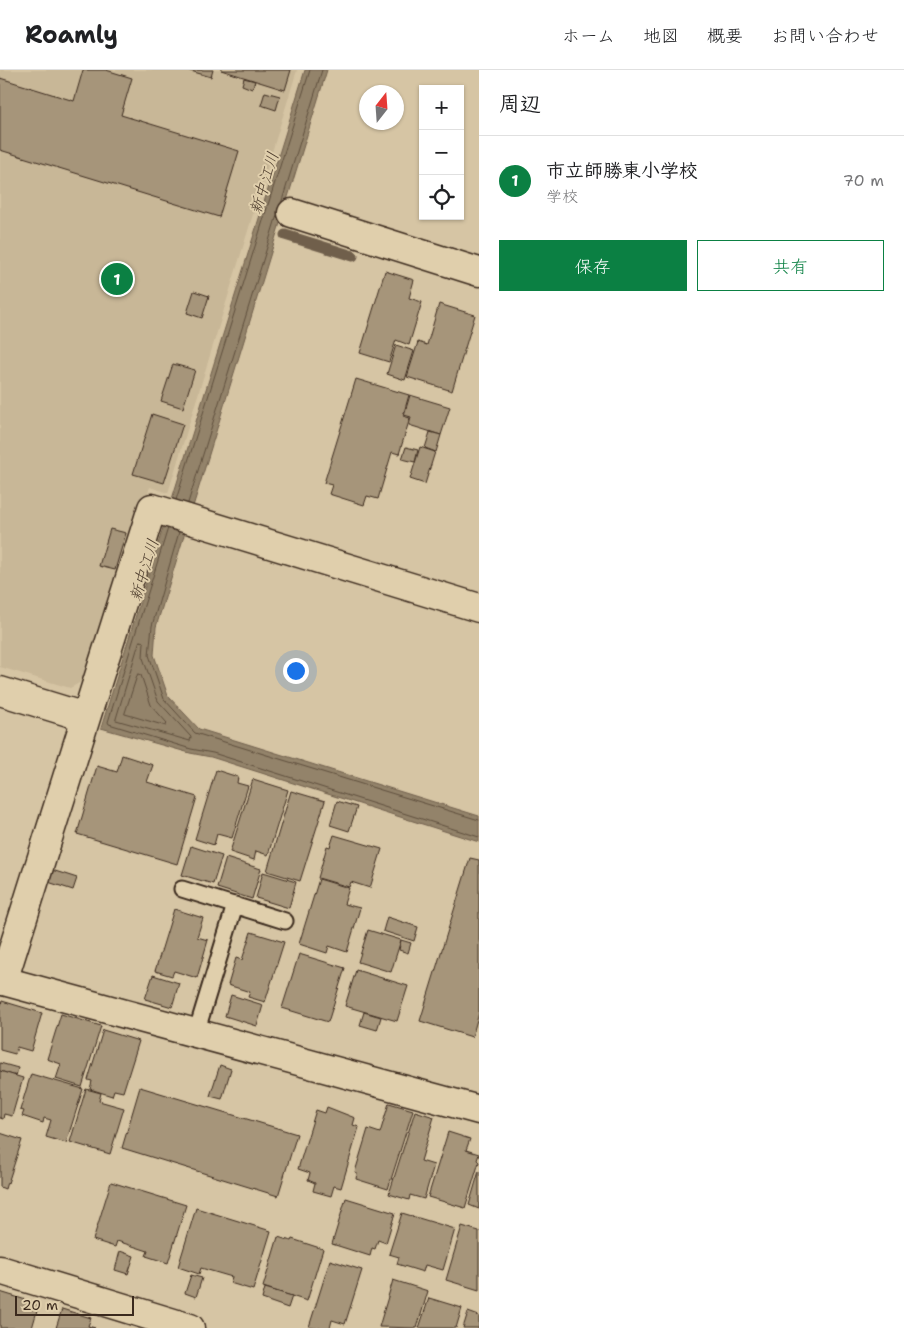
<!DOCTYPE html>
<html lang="ja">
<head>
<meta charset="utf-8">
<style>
  :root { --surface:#fff; --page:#f2f2f2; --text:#202124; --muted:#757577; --line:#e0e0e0; --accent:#0b8043 }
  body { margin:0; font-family:"Shantell Sans","Klee One",sans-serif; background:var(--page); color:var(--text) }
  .controls { position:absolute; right:15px; top:15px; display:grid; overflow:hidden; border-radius:0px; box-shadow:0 1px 4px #0004 }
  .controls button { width:45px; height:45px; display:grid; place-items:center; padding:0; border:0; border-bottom:1px solid var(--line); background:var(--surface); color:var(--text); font:25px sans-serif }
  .compass { position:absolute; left:359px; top:15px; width:45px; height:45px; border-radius:50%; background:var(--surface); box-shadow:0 1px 4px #0004; rotate:17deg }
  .scale { position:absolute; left:15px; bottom:12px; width:119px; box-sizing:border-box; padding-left:5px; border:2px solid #3b2a1e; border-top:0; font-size:14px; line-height:18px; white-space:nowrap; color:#3b2a1e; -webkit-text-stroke:4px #e0cfac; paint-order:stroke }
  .you { position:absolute; left:295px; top:600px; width:18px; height:18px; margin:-12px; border:4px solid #fff; border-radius:50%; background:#1a73e8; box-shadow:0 0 0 8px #1a73e833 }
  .badge { display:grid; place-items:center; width:32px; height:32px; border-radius:50%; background:var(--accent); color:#fff; font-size:16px; font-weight:700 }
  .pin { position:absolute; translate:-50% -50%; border:2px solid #fff; box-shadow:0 1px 5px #0006 }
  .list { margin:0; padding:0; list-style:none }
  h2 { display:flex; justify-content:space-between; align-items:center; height:65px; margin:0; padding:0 20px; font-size:21px }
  h2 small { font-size:16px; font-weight:400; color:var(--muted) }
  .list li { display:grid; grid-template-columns:32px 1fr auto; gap:15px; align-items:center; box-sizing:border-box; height:90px; padding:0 20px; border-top:1px solid var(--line) }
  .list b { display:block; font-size:19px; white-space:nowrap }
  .list p { margin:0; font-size:16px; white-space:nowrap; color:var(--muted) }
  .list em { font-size:16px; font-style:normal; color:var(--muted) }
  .actions { display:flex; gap:10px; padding:15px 20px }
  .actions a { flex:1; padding:11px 0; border:1px solid var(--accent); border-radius:0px; text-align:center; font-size:18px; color:var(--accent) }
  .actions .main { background:var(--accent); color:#fff }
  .icon { flex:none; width:28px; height:28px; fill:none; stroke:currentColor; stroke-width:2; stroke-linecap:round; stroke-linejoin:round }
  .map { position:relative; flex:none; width:479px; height:1258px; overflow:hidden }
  header { display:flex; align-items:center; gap:30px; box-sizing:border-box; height:70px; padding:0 25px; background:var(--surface); border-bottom:1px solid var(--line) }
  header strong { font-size:24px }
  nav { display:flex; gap:28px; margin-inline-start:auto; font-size:18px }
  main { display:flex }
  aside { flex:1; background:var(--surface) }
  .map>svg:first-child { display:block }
</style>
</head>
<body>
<header>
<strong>Roamly</strong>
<nav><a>ホーム</a><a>地図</a><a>概要</a><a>お問い合わせ</a></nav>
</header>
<main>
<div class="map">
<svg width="479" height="1258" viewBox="0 0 479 1258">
  <rect width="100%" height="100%" fill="#d6c5a4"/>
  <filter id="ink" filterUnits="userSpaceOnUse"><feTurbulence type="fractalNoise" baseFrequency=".02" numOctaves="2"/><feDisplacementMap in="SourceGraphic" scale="10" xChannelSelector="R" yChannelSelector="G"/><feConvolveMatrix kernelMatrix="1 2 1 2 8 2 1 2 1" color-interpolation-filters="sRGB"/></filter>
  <g filter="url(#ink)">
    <!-- built -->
    <path fill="#c8b797" d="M 0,0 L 297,0 L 168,423 L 150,417 L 92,606 L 70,618 L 0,597 Z"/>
    <!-- water -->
    <path fill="#93836a" stroke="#705f4c" d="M 305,0 L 327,0 L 156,557 L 154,585 L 168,626 L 199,659 L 479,746 L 479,772 L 211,687 L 190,683 L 101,658 Z"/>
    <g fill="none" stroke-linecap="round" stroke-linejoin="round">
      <!-- shore -->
      <g stroke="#5e4e3c" stroke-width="1">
        <path d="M 281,134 L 322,0"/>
        <path d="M 176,430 L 310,0"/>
        <path d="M 188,433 L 277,145"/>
        <path d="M 168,458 L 108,652 L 109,654 L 191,679 L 213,683 L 479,767"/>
        <path d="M 179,462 L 152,556 L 149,585 L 164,629 L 195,663 L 479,750"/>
        <path d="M 140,571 L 144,572 L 143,588 L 158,631 L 191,667 L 190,671 L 116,650 Z"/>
        <path d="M 138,604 L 141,605 L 151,635 L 167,653 L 166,656 L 125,644 Z"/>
      </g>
      <!-- stream -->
      <path stroke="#705f4c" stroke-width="11" d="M 285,165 L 353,186"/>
    </g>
    <!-- building -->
    <g fill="#a6957a" stroke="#3b2a1e">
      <path d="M 83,0 L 106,0 L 132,8 L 121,45 L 239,81 L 219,147 L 0,80 L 0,8 L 74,31 Z"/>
      <path d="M 187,0 L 213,0 L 211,7 Z"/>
      <path d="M 221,0 L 291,0 L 285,20 Z"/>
      <path d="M 244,8 L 255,11 L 252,19 L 242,15 Z"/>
      <path d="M 265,22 L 280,26 L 276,40 L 261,35 Z"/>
      <path d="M 385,201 L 414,210 L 409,228 L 422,232 L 409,275 L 396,270 L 389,292 L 360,283 Z"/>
      <path d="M 194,221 L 209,226 L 202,248 L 187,243 Z"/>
      <path d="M 439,234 L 475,245 L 452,321 L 407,307 L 418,272 L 427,275 Z"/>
      <path d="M 396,275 L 414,281 L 405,310 L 387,304 Z"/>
      <path d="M 173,294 L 195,300 L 183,338 L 161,331 Z"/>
      <path d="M 356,309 L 409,325 L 403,346 L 410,348 L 399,384 L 392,382 L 378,429 L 367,426 L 364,435 L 329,424 L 332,415 L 324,413 Z"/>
      <path d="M 410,325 L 450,337 L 441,365 L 409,355 L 411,347 L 404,345 Z"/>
      <path d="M 152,344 L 183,354 L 164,413 L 133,404 Z"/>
      <path d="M 430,362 L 441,365 L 436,382 L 425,378 Z"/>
      <path d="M 406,377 L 418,380 L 415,392 L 402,389 Z"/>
      <path d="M 420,377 L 435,382 L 425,414 L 410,409 Z"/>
      <path d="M 110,459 L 126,463 L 115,500 L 99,496 Z"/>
      <path d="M 122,685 L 153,695 L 147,712 L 197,727 L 177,794 L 77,764 L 97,696 L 117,702 Z"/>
      <path d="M 216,700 L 238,707 L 237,713 L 248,716 L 232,768 L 217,764 L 214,775 L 195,769 Z"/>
      <path d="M 253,709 L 288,720 L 268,785 L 256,781 L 254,790 L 230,782 Z"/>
      <path d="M 291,721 L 325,731 L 300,811 L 267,801 Z"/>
      <path d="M 337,731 L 357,737 L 349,761 L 330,755 Z"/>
      <path d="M 334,765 L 382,779 L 370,818 L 351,812 L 349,817 L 318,808 L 327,776 L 330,777 Z"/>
      <path d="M 191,776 L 222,786 L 213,814 L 182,805 Z"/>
      <path d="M 226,788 L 261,799 L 252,829 L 217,818 Z"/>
      <path d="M 470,788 L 479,790 L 479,943 L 472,967 L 420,951 Z"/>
      <path d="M 52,800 L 77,808 L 73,820 L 48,812 Z"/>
      <path d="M 263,802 L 296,812 L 289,838 L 256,828 Z"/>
      <path d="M 319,809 L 349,818 L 344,834 L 360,838 L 347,882 L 329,876 L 327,883 L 299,874 Z"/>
      <path d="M 174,839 L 203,848 L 197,867 L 208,870 L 197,908 L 174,901 L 172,906 L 155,901 Z"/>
      <path d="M 387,847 L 418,857 L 414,871 L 383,861 Z"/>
      <path d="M 368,860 L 401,870 L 391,902 L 358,892 Z"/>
      <path d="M 251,862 L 284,872 L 265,932 L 248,927 L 250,922 L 228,915 L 236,888 L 242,890 Z"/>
      <path d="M 401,870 L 411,873 L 408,883 L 399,880 Z"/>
      <path d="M 299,884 L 345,898 L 328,952 L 282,938 Z"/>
      <path d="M 356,900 L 408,916 L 397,951 L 345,936 Z"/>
      <path d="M 153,905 L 179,913 L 172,937 L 145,929 Z"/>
      <path d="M 231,925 L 263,935 L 257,956 L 225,946 Z"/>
      <path d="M 2,931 L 42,943 L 31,981 L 17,977 L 15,984 L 0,980 L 0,938 Z"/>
      <path d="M 364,942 L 381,947 L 377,960 L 360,955 Z"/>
      <path d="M 61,944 L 101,956 L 82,1017 L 56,1009 L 61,994 L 47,989 Z"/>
      <path d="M 103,960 L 139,971 L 123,1022 L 114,1020 L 112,1026 L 90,1019 L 92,1011 L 88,1010 Z"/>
      <path d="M 0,993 L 18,998 L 16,1006 L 0,1001 Z"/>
      <path d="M 220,995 L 231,999 L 222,1029 L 210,1026 Z"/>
      <path d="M 0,1001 L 23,1008 L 12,1046 L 4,1044 L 3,1049 L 0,1048 Z"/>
      <path d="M 31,1004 L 83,1019 L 66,1073 L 46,1067 L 51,1050 L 44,1048 L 43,1053 L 22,1046 L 24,1041 L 20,1040 Z"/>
      <path d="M 140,1017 L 297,1064 L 278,1126 L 122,1078 Z"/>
      <path d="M 86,1019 L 101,1023 L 99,1031 L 124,1038 L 110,1084 L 70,1072 Z"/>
      <path d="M 389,1033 L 413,1040 L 388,1119 L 356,1109 L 357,1103 L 355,1102 L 368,1059 L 380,1063 Z"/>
      <path d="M 327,1037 L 355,1048 L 353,1055 L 359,1057 L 341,1118 L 334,1116 L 331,1126 L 313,1121 L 315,1113 L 308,1110 L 310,1103 L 298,1099 L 316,1040 L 325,1043 Z"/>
      <path d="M 415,1041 L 434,1047 L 421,1091 L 434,1095 L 424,1129 L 410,1125 L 409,1130 L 389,1124 Z"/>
      <path d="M 448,1062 L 470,1069 L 466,1080 L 479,1084 L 477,1090 L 479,1092 L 465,1138 L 428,1127 Z"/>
      <path d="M 0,1063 L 22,1070 L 8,1113 L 7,1112 L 5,1119 L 0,1117 Z"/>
      <path d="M 479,1101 L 479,1139 L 469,1135 Z"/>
      <path d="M 111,1112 L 186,1135 L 168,1193 L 146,1186 L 148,1181 L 117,1171 L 115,1177 L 93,1170 Z"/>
      <path d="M 346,1128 L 395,1143 L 386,1173 L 378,1170 L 375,1179 L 372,1178 L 370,1186 L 332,1174 Z"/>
      <path d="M 196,1138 L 271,1161 L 253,1220 L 230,1213 L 232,1207 L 201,1198 L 199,1204 L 178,1197 Z"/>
      <path d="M 402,1143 L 455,1159 L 443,1200 L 425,1195 L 423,1202 L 397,1194 L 399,1187 L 389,1184 Z"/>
      <path d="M 462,1156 L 479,1161 L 479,1220 L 446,1210 Z"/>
      <path d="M 278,1167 L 291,1171 L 292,1169 L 323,1179 L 307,1231 L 263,1217 Z"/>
      <path d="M 120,1181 L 134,1186 L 128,1204 L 115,1200 Z"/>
      <path d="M 330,1190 L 362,1200 L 345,1254 L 332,1250 L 330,1258 L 312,1258 L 309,1257 Z"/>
      <path d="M 191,1205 L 202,1208 L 196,1227 L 185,1223 Z"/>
      <path d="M 393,1210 L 428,1221 L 417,1258 L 379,1257 Z"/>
      <path d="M 265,1218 L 292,1226 L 288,1238 L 262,1229 Z"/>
      <path d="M 0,1222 L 39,1234 L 32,1258 L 0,1258 Z"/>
      <path d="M 429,1228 L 462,1238 L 456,1258 L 419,1258 Z"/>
      <path d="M 62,1239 L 91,1248 L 88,1256 L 95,1258 L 56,1258 Z"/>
      <path d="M 468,1242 L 479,1246 L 479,1258 L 463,1258 Z"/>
    </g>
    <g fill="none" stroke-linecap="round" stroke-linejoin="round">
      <defs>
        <g id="service">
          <path d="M 182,819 L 285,851"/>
          <path d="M 196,963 L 235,835"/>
        </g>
        <g id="minor">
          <path d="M 292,143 L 479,202"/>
          <path d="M 0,621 L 85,647"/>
          <path d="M 0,910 L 479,1040"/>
          <path d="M 3,911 L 152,438 L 479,538"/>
          <path d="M 0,1200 L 190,1258"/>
        </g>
      </defs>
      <!-- service casing -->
      <use href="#service" stroke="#3b2a1e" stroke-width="19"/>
      <!-- minor casing -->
      <use href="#minor" stroke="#3b2a1e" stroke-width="31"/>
      <!-- service -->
      <use href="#service" stroke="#e0cfac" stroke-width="15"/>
      <!-- minor -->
      <use href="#minor" stroke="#e0cfac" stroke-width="28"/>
    </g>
  </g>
  <g text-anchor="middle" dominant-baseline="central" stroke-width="4" stroke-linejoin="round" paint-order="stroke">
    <!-- water labels -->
    <g font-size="16" font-style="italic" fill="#4d3c2d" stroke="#e0cfac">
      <text transform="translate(264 113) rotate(-73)">新中江川</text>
      <text transform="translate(144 500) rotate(-73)">新中江川</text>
    </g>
  </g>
</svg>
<div class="controls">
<button>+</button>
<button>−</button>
<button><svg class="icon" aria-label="locate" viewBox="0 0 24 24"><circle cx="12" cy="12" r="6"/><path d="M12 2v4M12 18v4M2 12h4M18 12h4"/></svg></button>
</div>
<svg class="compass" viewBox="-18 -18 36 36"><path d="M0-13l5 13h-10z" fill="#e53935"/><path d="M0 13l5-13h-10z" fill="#757577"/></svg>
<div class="scale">20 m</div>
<div class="you"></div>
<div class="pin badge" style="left:117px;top:209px">1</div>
</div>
<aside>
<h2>周辺<small></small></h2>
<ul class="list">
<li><span class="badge">1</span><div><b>市立師勝東小学校</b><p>学校</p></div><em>70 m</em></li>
</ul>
<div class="actions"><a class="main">保存</a><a>共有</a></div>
</aside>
</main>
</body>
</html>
